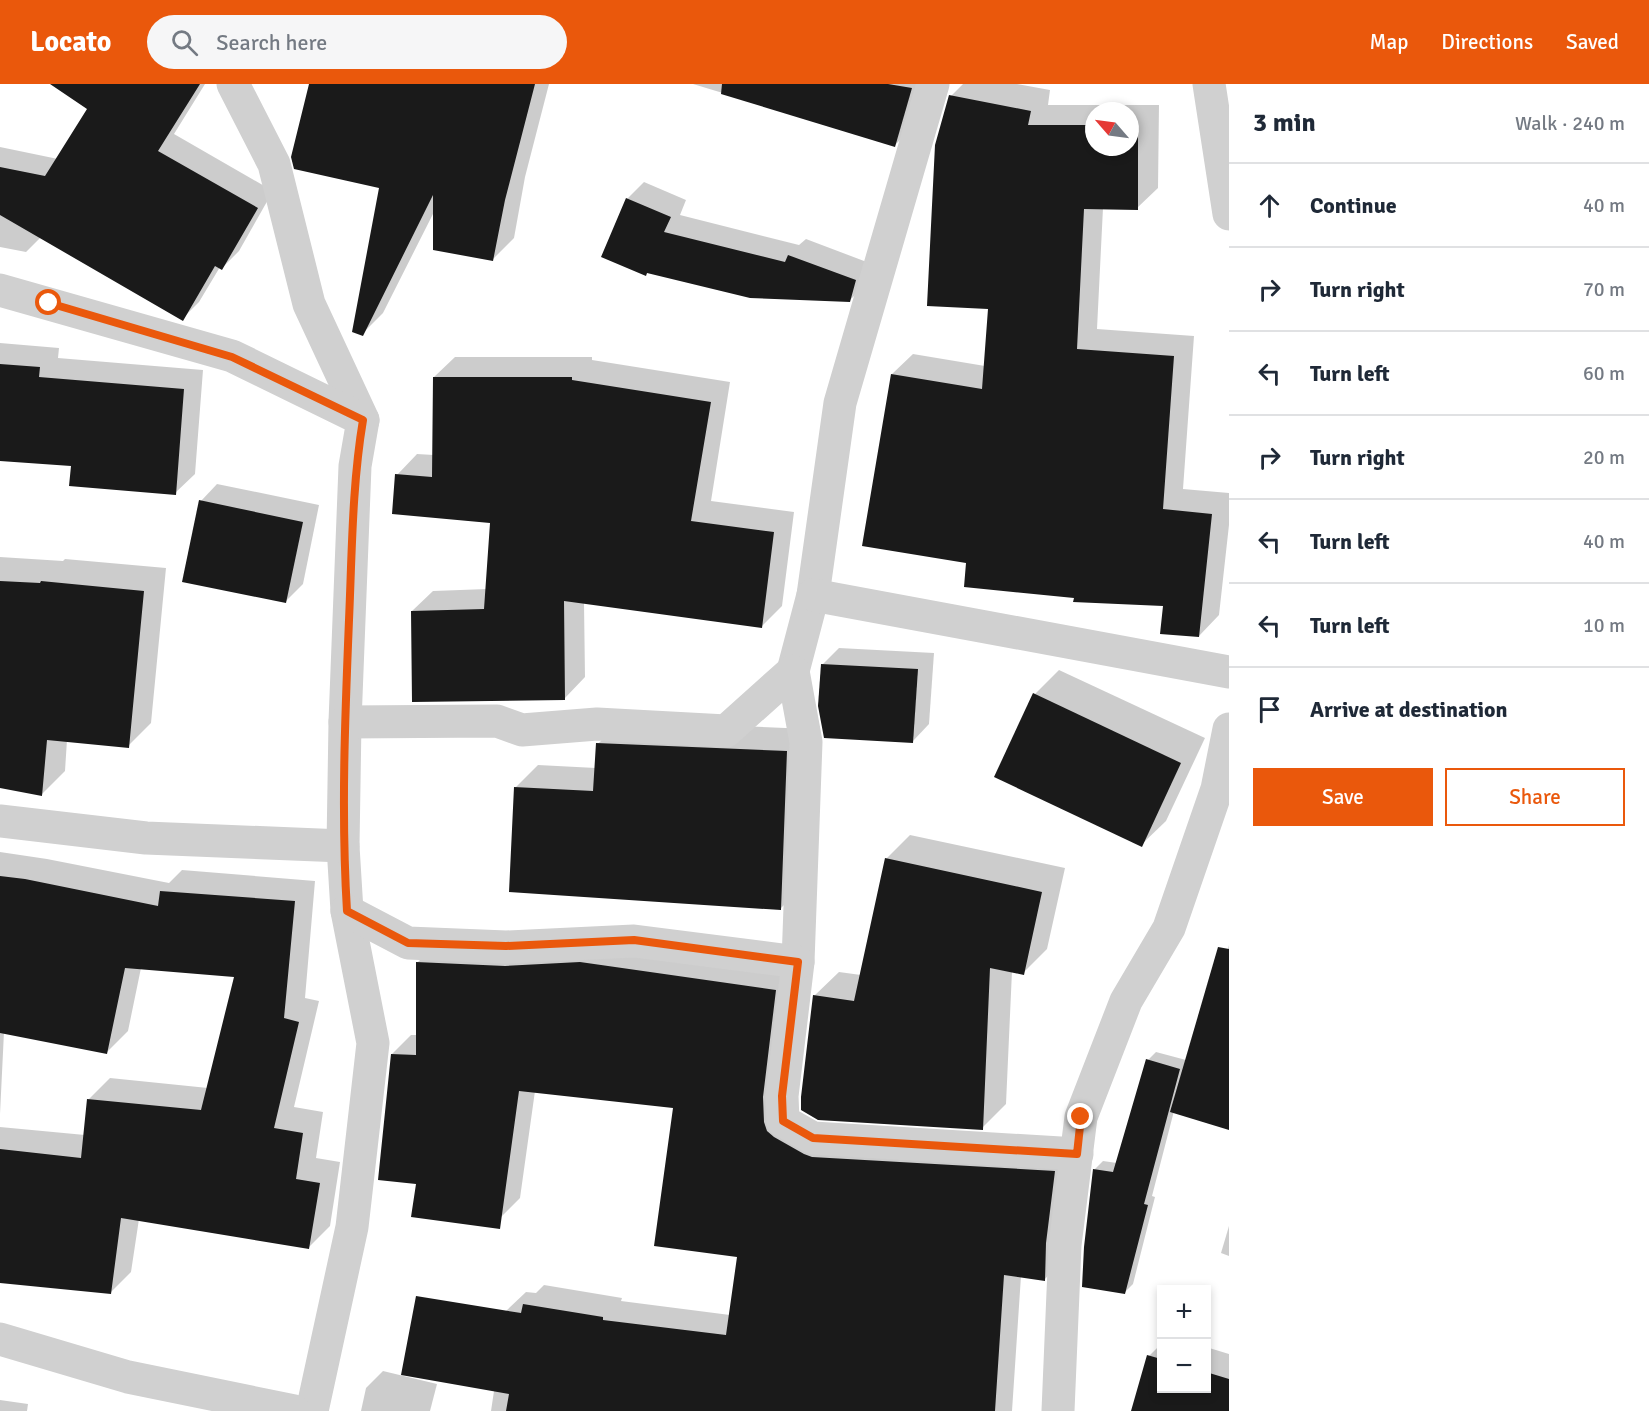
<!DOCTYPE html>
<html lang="en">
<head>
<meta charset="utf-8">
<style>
  :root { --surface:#fff; --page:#f6f6f7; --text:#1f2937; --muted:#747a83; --line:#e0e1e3; --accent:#ea580c }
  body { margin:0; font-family:Signika,sans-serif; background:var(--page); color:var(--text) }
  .controls { position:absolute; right:18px; bottom:18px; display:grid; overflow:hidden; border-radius:0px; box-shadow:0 3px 9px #0003 }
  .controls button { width:54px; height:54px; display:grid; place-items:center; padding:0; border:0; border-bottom:2px solid var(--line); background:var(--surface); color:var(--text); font:30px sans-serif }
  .compass { position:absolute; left:1085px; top:18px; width:54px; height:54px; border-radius:50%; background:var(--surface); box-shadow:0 3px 9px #0003; rotate:298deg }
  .stop { position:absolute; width:18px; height:18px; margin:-14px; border:4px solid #ea580c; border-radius:50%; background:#fff }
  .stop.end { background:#ea580c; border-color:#fff; box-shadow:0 2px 6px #0008 }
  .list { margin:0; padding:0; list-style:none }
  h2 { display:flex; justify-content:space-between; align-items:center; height:78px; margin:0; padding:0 24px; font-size:26px }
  h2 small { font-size:20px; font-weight:400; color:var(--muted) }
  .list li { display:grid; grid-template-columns:39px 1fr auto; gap:18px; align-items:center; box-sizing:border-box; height:84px; padding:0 24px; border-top:2px solid var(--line) }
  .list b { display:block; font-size:22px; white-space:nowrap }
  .list em { font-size:20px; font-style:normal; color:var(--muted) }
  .actions { display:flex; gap:12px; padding:18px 24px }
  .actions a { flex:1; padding:14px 0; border:2px solid var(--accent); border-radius:0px; text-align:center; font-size:21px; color:var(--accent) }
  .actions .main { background:var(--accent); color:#fff }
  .icon { flex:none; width:33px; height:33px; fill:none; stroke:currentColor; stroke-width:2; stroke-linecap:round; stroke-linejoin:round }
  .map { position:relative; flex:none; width:1229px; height:1327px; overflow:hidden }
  header { display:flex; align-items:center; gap:36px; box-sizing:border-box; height:84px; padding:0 30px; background:var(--accent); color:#fff }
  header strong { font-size:28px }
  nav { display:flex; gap:33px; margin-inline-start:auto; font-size:21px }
  .search { width:420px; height:54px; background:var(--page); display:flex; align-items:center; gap:15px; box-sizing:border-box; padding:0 21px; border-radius:33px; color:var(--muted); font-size:22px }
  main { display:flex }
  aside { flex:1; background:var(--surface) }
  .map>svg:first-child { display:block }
</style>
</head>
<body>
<header>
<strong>Locato</strong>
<div class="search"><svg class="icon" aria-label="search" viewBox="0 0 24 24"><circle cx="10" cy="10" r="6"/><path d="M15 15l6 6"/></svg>Search here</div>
<nav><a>Map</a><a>Directions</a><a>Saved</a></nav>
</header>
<main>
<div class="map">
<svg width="1229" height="1327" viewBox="0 0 1229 1327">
  <rect width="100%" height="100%" fill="#fff"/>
  <!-- shadow -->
  <g fill="#0003" fill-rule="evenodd">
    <path d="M 53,0 L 205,0 L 174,50 L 273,107 L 239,167 L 222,184 L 220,183 L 199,218 L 182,235 L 41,153 L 26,168 L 0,163 L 0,63 L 58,75 L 89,24 Z"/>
    <path d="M 310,0 L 549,0 L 525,93 L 514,154 L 493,175 L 435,126 L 383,229 L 362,250 L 380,103 Z"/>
    <path d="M 693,0 L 930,0 L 919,37 L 895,61 Z"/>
    <path d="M 963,0 L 1017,0 L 1050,6 L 1048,21 L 1159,21 L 1158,104 L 1137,124 L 1103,124 L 1097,245 L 1194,252 L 1183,405 L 1229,409 L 1229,441 L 1219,531 L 1199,552 L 1165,520 L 1075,513 L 968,478 L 892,290 L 913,270 L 985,282 L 989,223 L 951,12 ZM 1094,27 L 1130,27 L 1130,63 L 1094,63 Z"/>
    <path d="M 644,98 L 686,116 L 680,131 L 799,161 L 806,155 L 872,180 L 866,200 L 849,217 L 648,188 L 645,191 L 627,115 Z"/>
    <path d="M 0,259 L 59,264 L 58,274 L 203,286 L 195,390 L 175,409 L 73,381 L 0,375 Z"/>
    <path d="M 455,273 L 592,273 L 592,276 L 730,298 L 711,417 L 794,428 L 782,522 L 762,542 L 584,519 L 585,593 L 565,614 L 412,527 L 433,507 L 487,505 L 491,438 L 397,391 L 417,370 L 434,371 L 434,293 Z"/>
    <path d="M 217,400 L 319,421 L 303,500 L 286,517 L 201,417 Z"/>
    <path d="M 0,473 L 63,477 L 65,475 L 166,484 L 151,639 L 128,662 L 67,656 L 65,687 L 42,710 L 0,702 Z"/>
    <path d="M 839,564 L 934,569 L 929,640 L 913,657 L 822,581 Z"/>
    <path d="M 1059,586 L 1205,654 L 1166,737 L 1141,761 L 1035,610 Z"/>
    <path d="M 620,637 L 809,645 L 803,802 L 781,824 L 515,704 L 538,681 L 596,684 L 598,660 Z"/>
    <path d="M 910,751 L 1065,784 L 1047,865 L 1023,889 L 1012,887 L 1006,1020 L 982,1044 L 814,912 L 839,888 L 861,891 L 886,775 Z"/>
    <path d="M 0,768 L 47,775 L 169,799 L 182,786 L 315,797 L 305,914 L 319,917 L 294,1023 L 323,1028 L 316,1074 L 340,1078 L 330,1142 L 309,1163 L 139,1135 L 131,1188 L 110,1209 L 0,1198 L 0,1043 L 85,1051 L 89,1015 L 110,994 L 208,1004 L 236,892 L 141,884 L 128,947 L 107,968 L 4,948 L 0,1030 Z"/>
    <path d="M 437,859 L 525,863 L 794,887 L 783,1018 L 823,1051 L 1074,1069 L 1063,1176 L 1044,1196 L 1021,1192 L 1012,1327 L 491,1327 L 506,1227 L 526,1208 L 536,1209 L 544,1201 L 622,1214 L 621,1217 L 730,1231 L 738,1171 L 675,1023 L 535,1007 L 520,1114 L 501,1133 L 417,1098 L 392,970 L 411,951 L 417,951 L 417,879 Z"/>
    <path d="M 1229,861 L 1229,1044 L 1174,1027 L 1152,1112 L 1155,1113 L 1133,1200 L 1125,1208 L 1095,1085 L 1103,1077 L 1117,1079 L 1148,976 L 1156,968 L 1186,976 L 1219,905 Z"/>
    <path d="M 1229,1142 L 1229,1172 L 1221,1169 Z"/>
    <path d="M 1162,1259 L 1162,1304 L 1206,1304 L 1206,1263 L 1229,1270 L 1229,1327 L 1133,1327 L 1149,1272 Z"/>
    <path d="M 383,1287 L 437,1300 L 430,1327 L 361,1327 L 366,1304 Z"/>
    <path d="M 0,1316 L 28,1320 L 27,1327 L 0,1327 Z"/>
  </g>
  <!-- building -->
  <g fill="#1a1a1a">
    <path d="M 50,0 L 200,0 L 158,67 L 258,124 L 222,186 L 215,182 L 183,237 L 0,131 L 0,83 L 45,92 L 87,25 Z"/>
    <path d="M 309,0 L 535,0 L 505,116 L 493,177 L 433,166 L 433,111 L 363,252 L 352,248 L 379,104 L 294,85 L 291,73 Z"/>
    <path d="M 722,0 L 888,0 L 912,4 L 895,63 L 721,10 Z"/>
    <path d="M 949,11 L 1031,27 L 1028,41 L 1094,41 L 1094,63 L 1130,63 L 1130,41 L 1138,41 L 1138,126 L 1084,125 L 1077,265 L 1174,272 L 1163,425 L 1212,430 L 1199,553 L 1160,550 L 1163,522 L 1073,518 L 1074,514 L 964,503 L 966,479 L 862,462 L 891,290 L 982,305 L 988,225 L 927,222 L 935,61 Z"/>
    <path d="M 626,114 L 671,133 L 664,148 L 785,178 L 788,171 L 856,196 L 850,218 L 750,214 L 647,189 L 646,192 L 601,173 Z"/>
    <path d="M 0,280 L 40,283 L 39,293 L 184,305 L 176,411 L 69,402 L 71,382 L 0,377 Z"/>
    <path d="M 433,293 L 572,293 L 572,296 L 711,318 L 691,437 L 774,448 L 762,544 L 564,517 L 565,616 L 412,618 L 411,527 L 484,525 L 490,439 L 392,430 L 395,390 L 432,393 Z"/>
    <path d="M 199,416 L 303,438 L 286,519 L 182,498 Z"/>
    <path d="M 0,497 L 40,499 L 41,497 L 144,507 L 129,664 L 47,656 L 42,712 L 0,704 Z"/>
    <path d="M 821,580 L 918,585 L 913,659 L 824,654 L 818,622 Z"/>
    <path d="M 1033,609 L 1181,679 L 1142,763 L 994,693 Z"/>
    <path d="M 596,659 L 787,667 L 781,826 L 509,808 L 514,703 L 593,707 Z"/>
    <path d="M 885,774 L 1042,808 L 1024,891 L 990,884 L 983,1046 L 818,1036 L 801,1026 L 801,1013 L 813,911 L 854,917 Z"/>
    <path d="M 0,792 L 25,795 L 158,822 L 160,807 L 295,817 L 284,934 L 299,938 L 274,1044 L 303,1049 L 296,1095 L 320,1099 L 309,1165 L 121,1134 L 111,1210 L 0,1199 L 0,1065 L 81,1074 L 87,1015 L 201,1026 L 234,893 L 125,884 L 107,970 L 0,949 Z"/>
    <path d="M 1218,863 L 1229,865 L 1229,1046 L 1170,1028 Z"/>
    <path d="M 416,878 L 505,882 L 580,878 L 776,906 L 763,1013 L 764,1038 L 767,1047 L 774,1053 L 804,1070 L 812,1073 L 1055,1087 L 1046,1159 L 1045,1197 L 1004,1191 L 995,1327 L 506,1327 L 509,1310 L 401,1291 L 416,1212 L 521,1229 L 523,1220 L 603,1233 L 603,1236 L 726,1251 L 737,1173 L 654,1162 L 673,1024 L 519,1007 L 500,1145 L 411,1133 L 416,1100 L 378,1096 L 391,970 L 416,971 Z"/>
    <path d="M 1146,975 L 1180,985 L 1144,1120 L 1148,1121 L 1125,1210 L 1082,1203 L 1084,1163 L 1093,1085 L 1113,1088 Z"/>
    <path d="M 1147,1271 L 1161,1275 L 1161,1305 L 1206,1305 L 1206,1288 L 1229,1295 L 1229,1327 L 1131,1327 Z"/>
  </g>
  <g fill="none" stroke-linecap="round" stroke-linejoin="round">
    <!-- minor -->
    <g stroke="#d0d0d0" stroke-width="33">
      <path d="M 233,0 L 274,80 L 309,220 L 363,336"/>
      <path d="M 933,0 L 840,319 L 813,511 L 793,587 L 806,658 L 798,878 L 782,1012 L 783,1037 L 813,1054 L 1077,1070"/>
      <path d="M 1209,0 L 1229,130"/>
      <path d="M 0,206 L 232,272 L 363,336 L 355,382 L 345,638 L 343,762 L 347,827 L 373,959 L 352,1143 L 312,1327"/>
      <path d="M 813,511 L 1229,588"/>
      <path d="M 345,638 L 497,637 L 522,646 L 597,640 L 726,647 L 793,587"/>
      <path d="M 0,737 L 146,754 L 343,762"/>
      <path d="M 347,827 L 408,859 L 506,863 L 634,857 L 798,878"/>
      <path d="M 0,1255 L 128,1293 L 294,1327"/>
      <path d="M 1058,1327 L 1065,1161 L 1081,1033 L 1126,917 L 1169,844 L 1217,705 L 1229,645"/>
    </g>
  </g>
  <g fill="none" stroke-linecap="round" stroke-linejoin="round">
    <!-- route -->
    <path stroke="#ea580c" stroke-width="8" d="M 49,219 L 232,273 L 363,336 C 352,402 352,469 349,536 C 345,633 341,730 347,827 L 408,859 L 506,862 L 634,856 L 798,878 L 782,1012 L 783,1037 L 813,1054 L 1077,1070 L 1081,1033"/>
  </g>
</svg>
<div class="controls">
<button>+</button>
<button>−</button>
</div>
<svg class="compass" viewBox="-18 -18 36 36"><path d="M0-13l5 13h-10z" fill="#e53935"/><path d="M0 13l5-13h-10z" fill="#747a83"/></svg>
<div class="stop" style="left:49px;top:219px"></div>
<div class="stop end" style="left:1081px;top:1033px"></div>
</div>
<aside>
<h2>3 min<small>Walk · 240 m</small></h2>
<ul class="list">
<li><svg class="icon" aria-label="ahead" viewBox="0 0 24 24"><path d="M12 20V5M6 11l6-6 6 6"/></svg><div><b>Continue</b></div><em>40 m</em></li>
<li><svg class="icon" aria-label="right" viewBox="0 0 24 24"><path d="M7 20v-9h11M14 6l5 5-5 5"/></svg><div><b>Turn right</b></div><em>70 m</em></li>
<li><svg class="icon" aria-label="left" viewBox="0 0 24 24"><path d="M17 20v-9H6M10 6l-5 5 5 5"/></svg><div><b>Turn left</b></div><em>60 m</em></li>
<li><svg class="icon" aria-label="right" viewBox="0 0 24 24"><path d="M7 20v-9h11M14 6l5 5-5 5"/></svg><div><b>Turn right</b></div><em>20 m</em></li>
<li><svg class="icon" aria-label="left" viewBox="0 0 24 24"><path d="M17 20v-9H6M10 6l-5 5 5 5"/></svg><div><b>Turn left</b></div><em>40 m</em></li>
<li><svg class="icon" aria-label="left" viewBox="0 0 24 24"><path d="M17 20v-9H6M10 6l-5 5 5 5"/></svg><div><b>Turn left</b></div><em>10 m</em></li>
<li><svg class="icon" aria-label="arrive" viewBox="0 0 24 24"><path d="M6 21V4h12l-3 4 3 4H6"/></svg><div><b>Arrive at destination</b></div></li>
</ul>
<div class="actions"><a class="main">Save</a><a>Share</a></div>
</aside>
</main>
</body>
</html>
